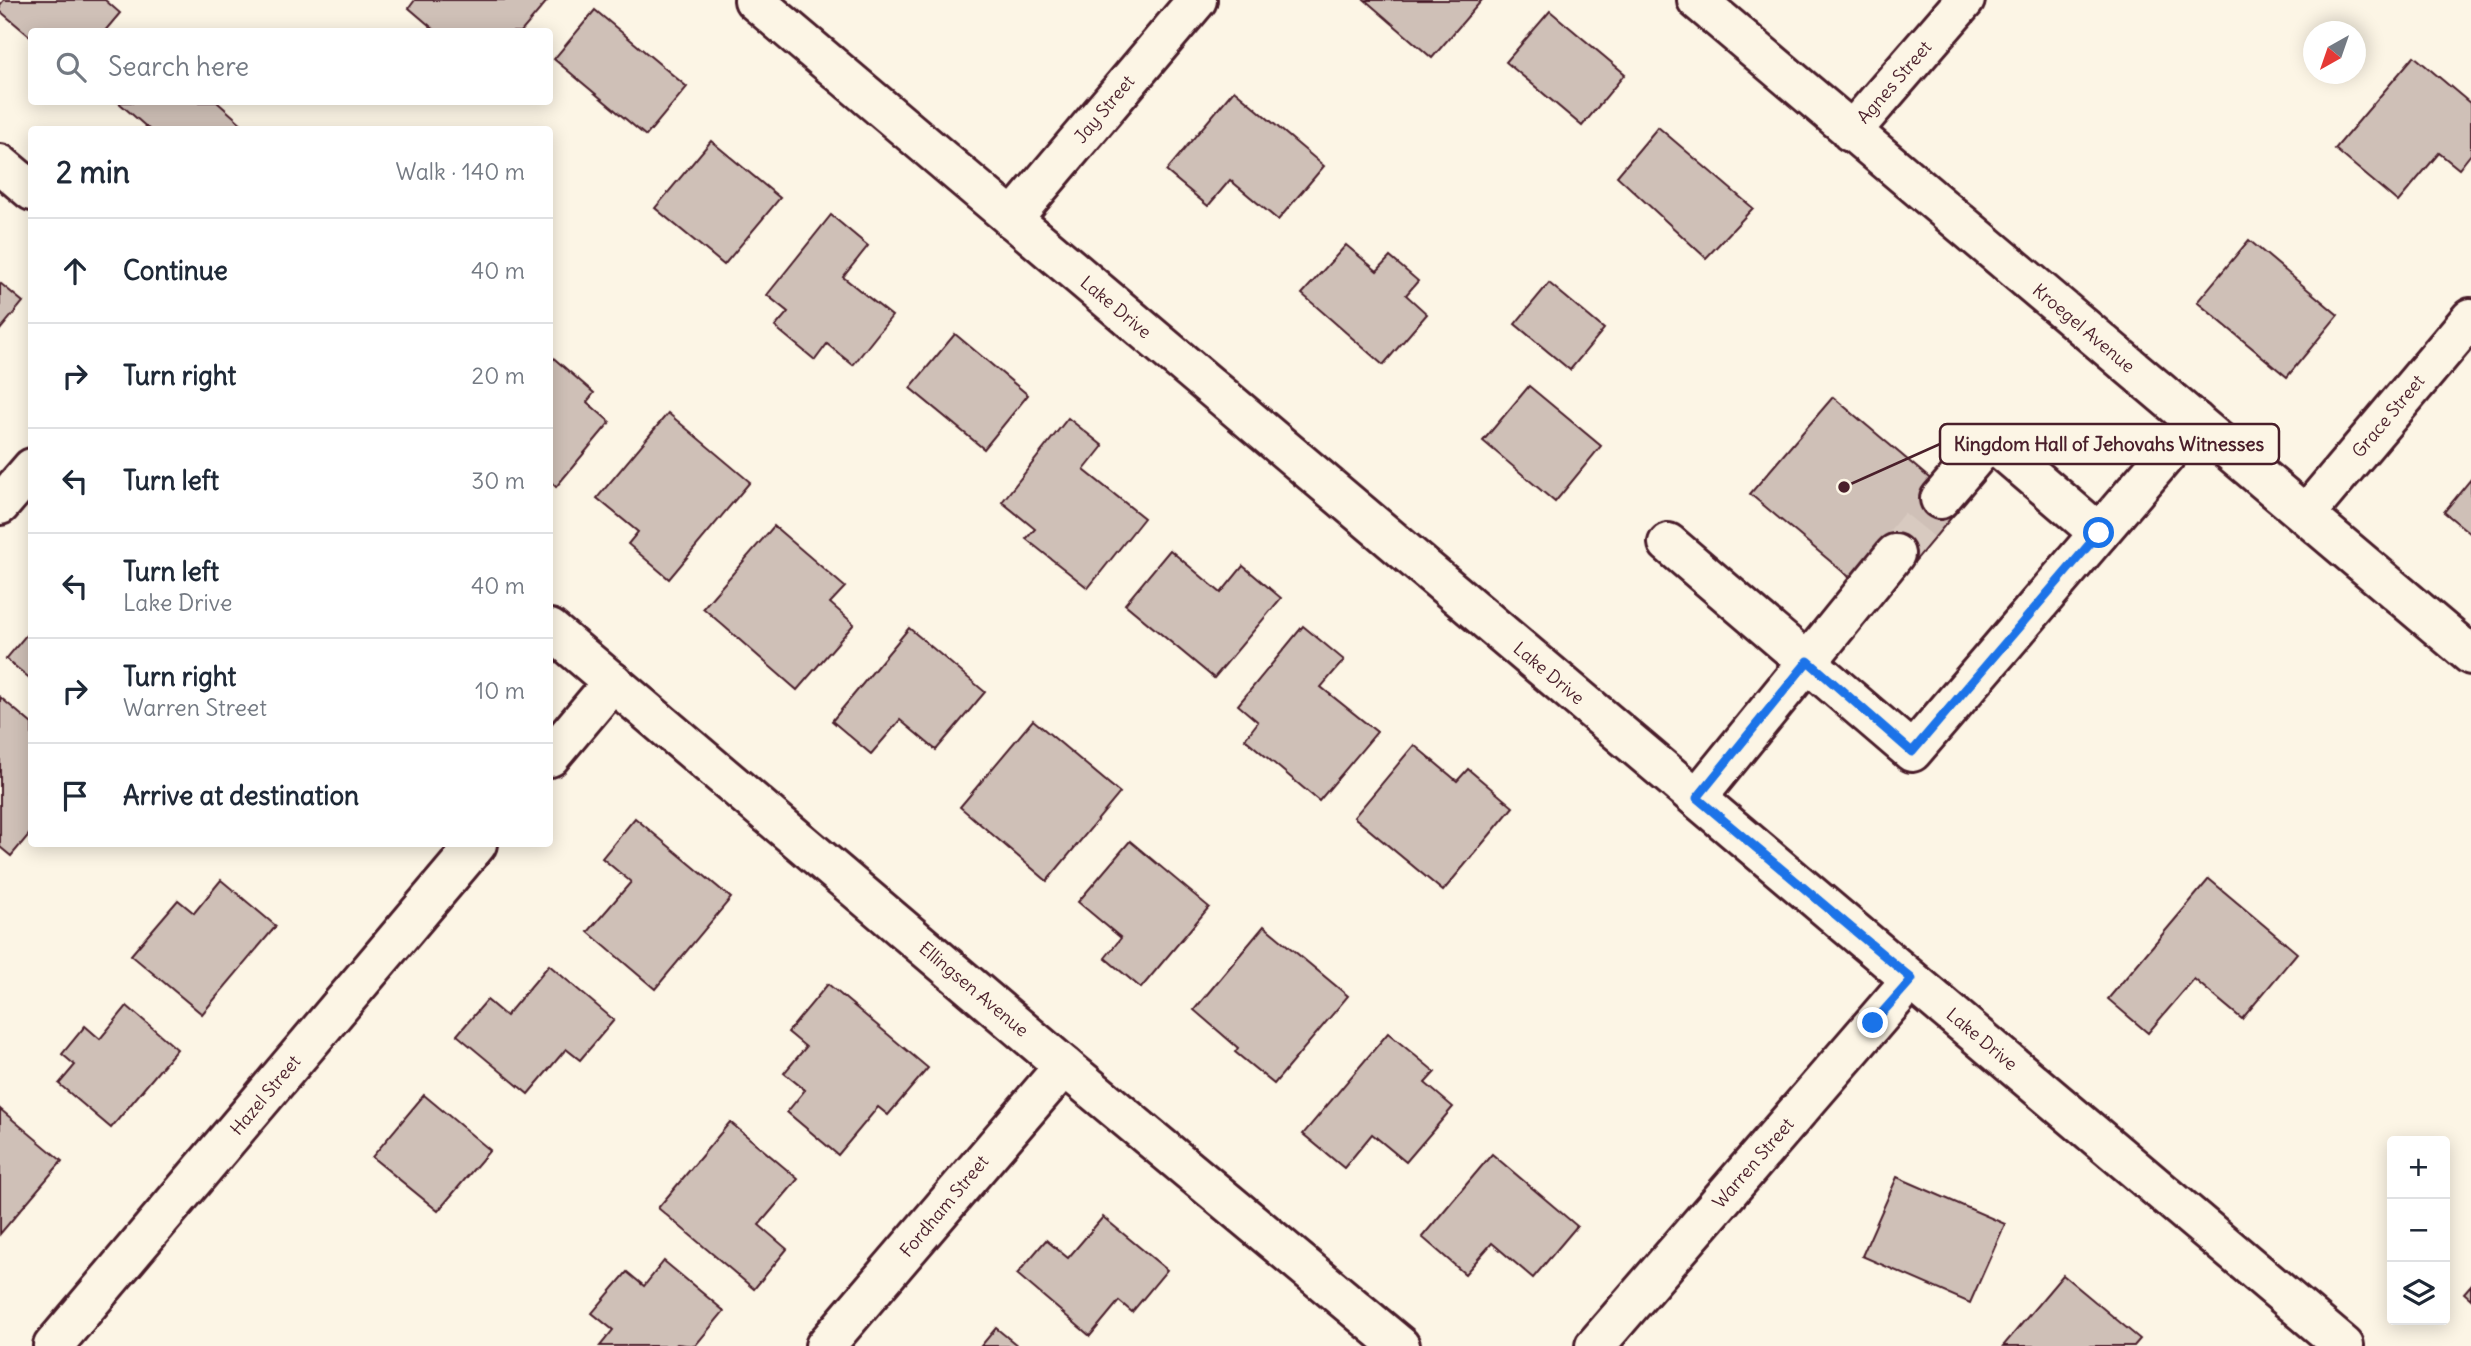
<!DOCTYPE html>
<html lang="en">
<head>
<meta charset="utf-8">
<style>
  :root { --surface:#fff; --page:#f2f2f3; --text:#1f2937; --muted:#747a83; --line:#e0e1e3 }
  body { margin:0; font-family:Delius,sans-serif; background:var(--page); color:var(--text) }
  .controls { position:absolute; right:21px; bottom:21px; display:grid; overflow:hidden; border-radius:7px; box-shadow:0 4px 18px #0003 }
  .controls button { width:63px; height:63px; display:grid; place-items:center; padding:0; border:0; border-bottom:2px solid var(--line); background:var(--surface); color:var(--text); font:35px sans-serif }
  .compass { position:absolute; left:2303px; top:21px; width:63px; height:63px; border-radius:50%; background:var(--surface); box-shadow:0 4px 18px #0003; rotate:220deg }
  .stop { position:absolute; width:21px; height:21px; margin:-16px; border:5px solid #1a73e8; border-radius:50%; background:#fff }
  .stop.end { background:#1a73e8; border-color:#fff; box-shadow:0 2px 7px #0008 }
  .list { margin:0; padding:0; list-style:none }
  h2 { display:flex; justify-content:space-between; align-items:center; height:91px; margin:0; padding:0 28px; font-size:30px }
  h2 small { font-size:23px; font-weight:400; color:var(--muted) }
  .list li { display:grid; grid-template-columns:46px 1fr auto; gap:21px; align-items:center; box-sizing:border-box; height:105px; padding:0 28px; border-top:2px solid var(--line) }
  .list b { display:block; font-size:26px; white-space:nowrap }
  .list p { margin:0; font-size:23px; white-space:nowrap; color:var(--muted) }
  .list em { font-size:23px; font-style:normal; color:var(--muted) }
  .icon { flex:none; width:38px; height:38px; fill:none; stroke:currentColor; stroke-width:2; stroke-linecap:round; stroke-linejoin:round }
  .map { position:relative; flex:none; width:2471px; height:1346px; overflow:hidden }
  .search { position:absolute; background:var(--surface); box-shadow:0 4px 18px #0003; left:28px; top:28px; width:525px; height:77px; display:flex; align-items:center; gap:18px; box-sizing:border-box; padding:0 24px; border-radius:7px; color:var(--muted); font-size:26px }
  .panel { position:absolute; background:var(--surface); box-shadow:0 4px 18px #0003; left:28px; top:126px; width:525px; height:721px; border-radius:7px }
  .map>svg:first-child { display:block }
</style>
</head>
<body>
<div class="map">
<svg width="2471" height="1346" viewBox="0 0 2471 1346">
  <rect width="100%" height="100%" fill="#fcf5e5"/>
  <filter id="ink" filterUnits="userSpaceOnUse"><feTurbulence type="fractalNoise" baseFrequency=".0143" numOctaves="2"/><feDisplacementMap in="SourceGraphic" scale="14" xChannelSelector="R" yChannelSelector="G"/><feConvolveMatrix kernelMatrix="1 2 1 2 8 2 1 2 1" color-interpolation-filters="sRGB"/></filter>
  <g filter="url(#ink)">
    <!-- building -->
    <g fill="#cfc0b7" stroke="#4a1f2b" stroke-width="2">
      <path d="M 4,0 L 105,0 L 120,13 L 104,32 L 32,32 L 32,38 L 0,11 L 0,5 Z"/>
      <path d="M 415,0 L 548,0 L 521,32 L 437,32 L 409,8 Z"/>
      <path d="M 1365,0 L 1482,0 L 1432,58 Z"/>
      <path d="M 595,10 L 687,87 L 646,136 L 554,59 Z"/>
      <path d="M 1550,11 L 1625,74 L 1582,126 L 1506,62 Z"/>
      <path d="M 2414,56 L 2471,104 L 2471,154 L 2459,169 L 2439,153 L 2398,202 L 2335,149 Z"/>
      <path d="M 1234,90 L 1324,166 L 1278,220 L 1230,180 L 1208,206 L 1166,171 Z"/>
      <path d="M 118,102 L 217,102 L 243,125 L 239,130 L 150,130 Z"/>
      <path d="M 1658,127 L 1753,208 L 1706,258 L 1617,176 Z"/>
      <path d="M 711,141 L 780,198 L 724,265 L 655,208 Z"/>
      <path d="M 831,215 L 868,246 L 843,277 L 892,316 L 853,365 L 827,344 L 815,360 L 775,327 L 788,312 L 767,295 Z"/>
      <path d="M 2249,240 L 2338,315 L 2287,377 L 2197,302 Z"/>
      <path d="M 1346,245 L 1377,271 L 1390,257 L 1418,281 L 1406,295 L 1427,314 L 1383,365 L 1302,294 Z"/>
      <path d="M 0,283 L 23,302 L 0,330 Z"/>
      <path d="M 1549,283 L 1604,329 L 1570,370 L 1515,324 Z"/>
      <path d="M 955,334 L 1028,395 L 984,449 L 910,388 Z"/>
      <path d="M 550,355 L 594,393 L 587,402 L 610,422 L 556,487 L 550,481 Z"/>
      <path d="M 1529,386 L 1601,446 L 1555,502 L 1483,441 Z"/>
      <path d="M 1833,397 L 1935,483 L 1930,490 L 1956,512 L 1910,567 L 1884,545 L 1854,581 L 1750,494 Z"/>
      <path d="M 668,413 L 750,482 L 669,579 L 628,544 L 638,532 L 597,498 Z"/>
      <path d="M 1068,418 L 1103,446 L 1084,470 L 1144,518 L 1088,588 L 1026,539 L 1035,529 L 1002,502 Z"/>
      <path d="M 2471,479 L 2471,534 L 2444,512 Z"/>
      <path d="M 774,526 L 845,587 L 830,603 L 854,624 L 797,690 L 703,608 Z"/>
      <path d="M 1170,550 L 1221,593 L 1243,566 L 1281,598 L 1214,678 L 1125,604 Z"/>
      <path d="M 1303,626 L 1344,660 L 1321,687 L 1377,732 L 1319,801 L 1245,739 L 1258,722 L 1238,705 Z"/>
      <path d="M 32,628 L 32,680 L 6,659 Z"/>
      <path d="M 909,628 L 985,692 L 936,750 L 900,720 L 871,754 L 832,721 Z"/>
      <path d="M 0,697 L 32,724 L 32,787 L 27,792 L 32,796 L 32,831 L 11,856 L 0,847 Z"/>
      <path d="M 1033,720 L 1120,793 L 1047,881 L 960,807 Z"/>
      <path d="M 1414,745 L 1457,781 L 1468,769 L 1513,807 L 1443,891 L 1354,817 Z"/>
      <path d="M 635,818 L 731,898 L 655,989 L 588,932 L 631,882 L 602,858 Z"/>
      <path d="M 1130,841 L 1209,907 L 1141,988 L 1105,958 L 1121,938 L 1078,902 Z"/>
      <path d="M 2209,879 L 2297,953 L 2242,1019 L 2194,979 L 2148,1033 L 2108,999 Z"/>
      <path d="M 221,880 L 276,926 L 202,1014 L 131,955 L 178,900 L 194,913 Z"/>
      <path d="M 1264,926 L 1348,996 L 1274,1084 L 1235,1052 L 1238,1048 L 1194,1010 Z"/>
      <path d="M 549,965 L 614,1020 L 580,1060 L 566,1049 L 528,1094 L 457,1035 L 487,1000 L 506,1016 Z"/>
      <path d="M 828,984 L 928,1068 L 888,1115 L 878,1107 L 838,1155 L 787,1112 L 805,1090 L 784,1073 L 806,1047 L 788,1032 Z"/>
      <path d="M 127,1006 L 177,1049 L 111,1128 L 59,1084 L 75,1065 L 62,1054 L 85,1026 L 100,1039 Z"/>
      <path d="M 1388,1033 L 1435,1072 L 1425,1083 L 1453,1107 L 1406,1162 L 1372,1134 L 1344,1168 L 1303,1134 Z"/>
      <path d="M 424,1095 L 490,1150 L 438,1211 L 372,1157 Z"/>
      <path d="M 0,1109 L 62,1161 L 0,1234 Z"/>
      <path d="M 730,1122 L 798,1179 L 759,1225 L 787,1249 L 754,1289 L 658,1208 Z"/>
      <path d="M 1492,1154 L 1577,1226 L 1533,1278 L 1492,1243 L 1465,1274 L 1422,1237 Z"/>
      <path d="M 1897,1177 L 2005,1224 L 1970,1303 L 1862,1256 Z"/>
      <path d="M 1103,1217 L 1167,1270 L 1132,1312 L 1119,1301 L 1090,1336 L 1017,1274 L 1046,1240 L 1068,1258 Z"/>
      <path d="M 664,1261 L 724,1311 L 695,1346 L 677,1344 L 675,1346 L 600,1346 L 613,1330 L 592,1313 L 627,1272 L 644,1286 Z"/>
      <path d="M 2063,1275 L 2140,1339 L 2134,1346 L 2003,1346 Z"/>
      <path d="M 2471,1285 L 2471,1299 L 2464,1293 Z"/>
      <path d="M 996,1328 L 1018,1346 L 981,1346 Z"/>
    </g>
    <g fill="none" stroke-linecap="round" stroke-linejoin="round">
      <!-- minor-tunnel -->
      <path stroke="#d8cac0" stroke-width="38" stroke-dasharray="38 19" stroke-linecap="butt" d="M 1895,554 L 1940,499"/>
      <defs>
        <g id="minor">
          <path d="M 754,0 L 2344,1346"/>
          <path d="M 1697,0 L 2471,655"/>
          <path d="M 1851,132 L 1965,0"/>
          <path d="M 0,164 L 32,191"/>
          <path d="M 1012,219 L 1197,0"/>
          <path d="M 1940,499 L 1984,447 L 1995,444 L 2099,533"/>
          <path d="M 0,505 L 32,468"/>
          <path d="M 2306,514 L 2471,318"/>
          <path d="M 1668,543 L 1912,752 L 2195,421"/>
          <path d="M 550,629 L 1064,1066 L 1400,1346"/>
          <path d="M 550,757 L 613,682"/>
          <path d="M 1697,798 L 1895,554"/>
          <path d="M 53,1346 L 477,844"/>
          <path d="M 825,1346 L 1064,1066"/>
          <path d="M 1595,1346 L 1911,980"/>
        </g>
      </defs>
      <!-- minor casing -->
      <use href="#minor" stroke="#4a1f2b" stroke-width="44"/>
      <!-- minor -->
      <use href="#minor" stroke="#fcf5e5" stroke-width="38"/>
    </g>
  </g>
  <g fill="none" stroke-linecap="round" stroke-linejoin="round" filter="url(#ink)">
    <!-- route -->
    <path stroke="#1a73e8" stroke-width="9" d="M 1873,1023 L 1912,979 L 1697,798 L 1808,661 L 1912,752 L 2099,533"/>
  </g>
  <g text-anchor="middle" dominant-baseline="central" stroke-width="5" stroke-linejoin="round" paint-order="stroke">
    <!-- street labels -->
    <g font-size="18" fill="#4a1f2b" stroke="#fcf5e5">
      <text transform="translate(1894 82) rotate(-49)">Agnes Street</text>
      <text transform="translate(1104 109) rotate(-50)">Jay Street</text>
      <text transform="translate(1116 307) rotate(40)">Lake Drive</text>
      <text transform="translate(2084 328) rotate(40)">Kroegel Avenue</text>
      <text transform="translate(2388 416) rotate(-50)">Grace Street</text>
      <text transform="translate(1549 673) rotate(40)">Lake Drive</text>
      <text transform="translate(974 989) rotate(40)">Ellingsen Avenue</text>
      <text transform="translate(1982 1039) rotate(40)">Lake Drive</text>
      <text transform="translate(265 1095) rotate(-50)">Hazel Street</text>
      <text transform="translate(1753 1163) rotate(-49)">Warren Street</text>
      <text transform="translate(944 1206) rotate(-50)">Fordham Street</text>
    </g>
  </g>
  <!-- callouts -->
  <path fill="none" stroke="#4a1f2b" stroke-width="2.5" d="M1844 487L1940 444"/>
  <circle fill="#4a1f2b" stroke="#fcf5e5" stroke-width="2.5" cx="1844" cy="487" r="7"/>
  <rect fill="#fcf5e5" stroke="#4a1f2b" stroke-width="2.5" x="1940" y="424" width="339" height="40" rx="7"/>
  <g font-size="19" text-anchor="middle" font-weight="bold" fill="#4a1f2b">
    <text x="2109" y="451">Kingdom Hall of Jehovahs Witnesses</text>
  </g>
</svg>
<div class="controls">
<button>+</button>
<button>−</button>
<button><svg class="icon" aria-label="layers" viewBox="0 0 24 24"><path d="M12 4l9 5-9 5-9-5zM3 14l9 5 9-5"/></svg></button>
</div>
<svg class="compass" viewBox="-18 -18 36 36"><path d="M0-13l5 13h-10z" fill="#e53935"/><path d="M0 13l5-13h-10z" fill="#747a83"/></svg>
<div class="stop" style="left:2099px;top:533px"></div>
<div class="stop end" style="left:1873px;top:1023px"></div>
<div class="search"><svg class="icon" aria-label="search" viewBox="0 0 24 24"><circle cx="10" cy="10" r="6"/><path d="M15 15l6 6"/></svg>Search here</div>
<section class="panel">
<h2>2 min<small>Walk · 140 m</small></h2>
<ul class="list">
<li><svg class="icon" aria-label="ahead" viewBox="0 0 24 24"><path d="M12 20V5M6 11l6-6 6 6"/></svg><div><b>Continue</b></div><em>40 m</em></li>
<li><svg class="icon" aria-label="right" viewBox="0 0 24 24"><path d="M7 20v-9h11M14 6l5 5-5 5"/></svg><div><b>Turn right</b></div><em>20 m</em></li>
<li><svg class="icon" aria-label="left" viewBox="0 0 24 24"><path d="M17 20v-9H6M10 6l-5 5 5 5"/></svg><div><b>Turn left</b></div><em>30 m</em></li>
<li><svg class="icon" aria-label="left" viewBox="0 0 24 24"><path d="M17 20v-9H6M10 6l-5 5 5 5"/></svg><div><b>Turn left</b><p>Lake Drive</p></div><em>40 m</em></li>
<li><svg class="icon" aria-label="right" viewBox="0 0 24 24"><path d="M7 20v-9h11M14 6l5 5-5 5"/></svg><div><b>Turn right</b><p>Warren Street</p></div><em>10 m</em></li>
<li><svg class="icon" aria-label="arrive" viewBox="0 0 24 24"><path d="M6 21V4h12l-3 4 3 4H6"/></svg><div><b>Arrive at destination</b></div></li>
</ul>
</section>
</div>
</body>
</html>
